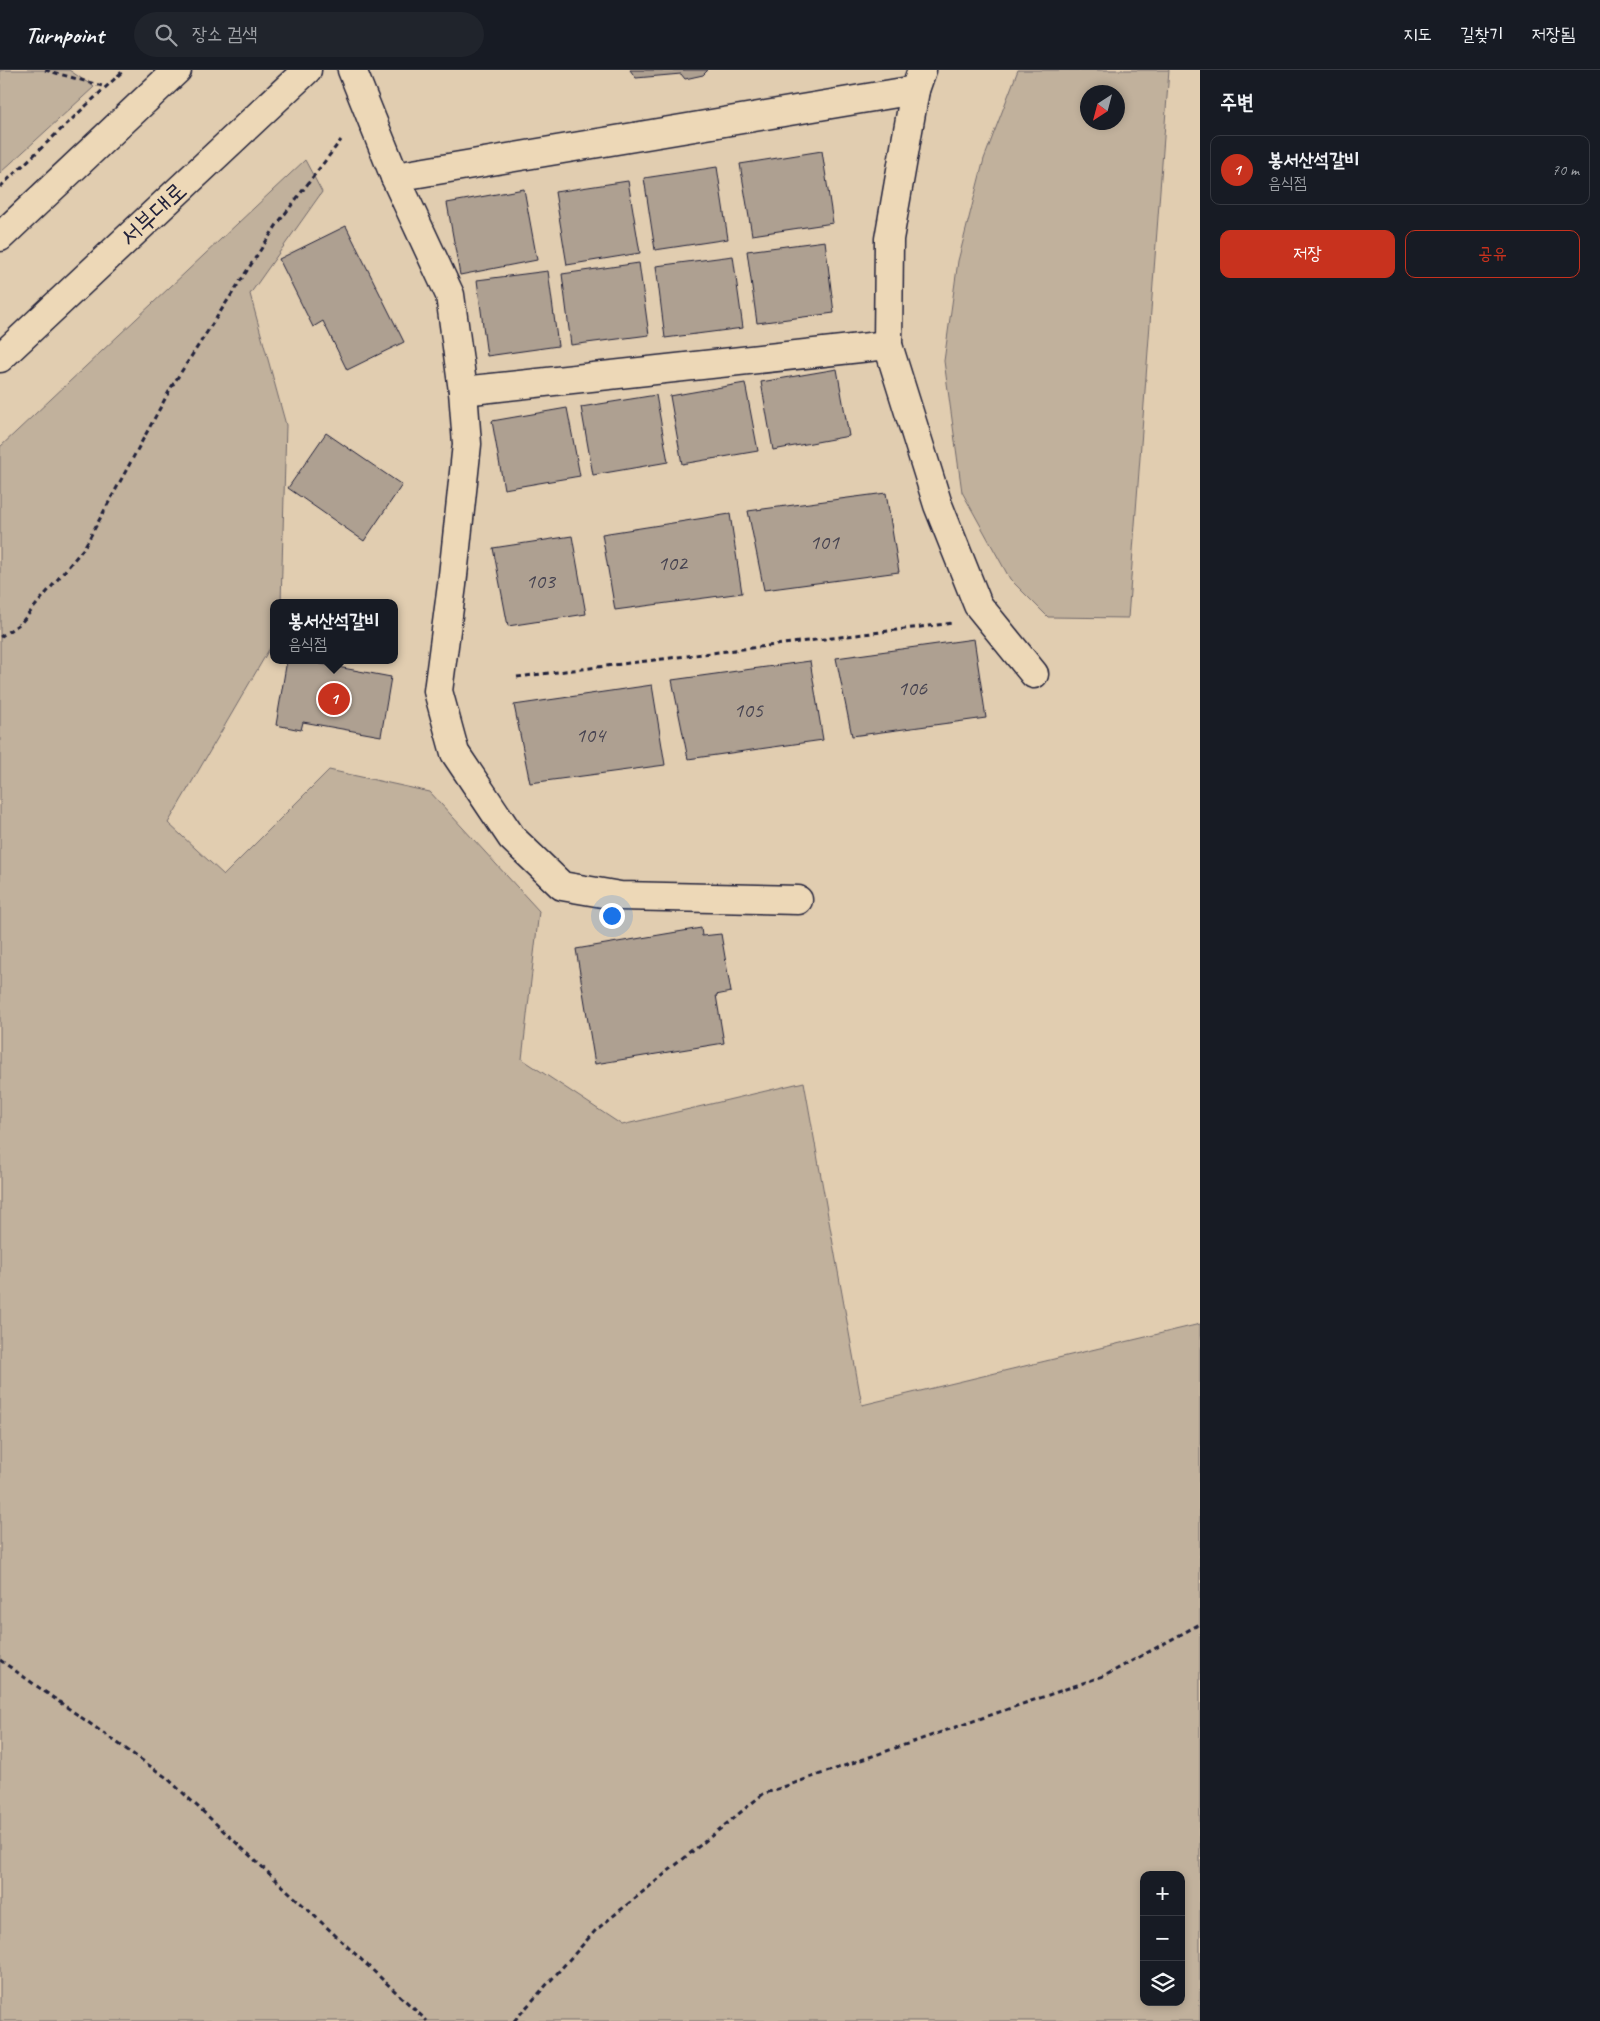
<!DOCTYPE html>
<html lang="ko">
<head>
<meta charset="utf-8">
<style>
  :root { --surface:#171b24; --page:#20242c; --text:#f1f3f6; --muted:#9ea1a6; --line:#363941; --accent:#c8321e }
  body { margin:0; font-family:Caveat,"Poor Story",sans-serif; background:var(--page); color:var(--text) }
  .controls { position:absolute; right:15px; bottom:15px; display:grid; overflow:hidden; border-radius:10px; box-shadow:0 2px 8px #0003 }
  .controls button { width:45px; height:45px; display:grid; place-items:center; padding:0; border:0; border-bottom:1px solid var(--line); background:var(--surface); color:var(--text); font:25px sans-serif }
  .compass { position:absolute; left:1080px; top:15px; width:45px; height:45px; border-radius:50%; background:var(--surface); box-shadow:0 2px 8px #0003; rotate:216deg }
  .you { position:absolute; left:611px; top:845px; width:18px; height:18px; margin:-12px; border:4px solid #fff; border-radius:50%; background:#1a73e8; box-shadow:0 0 0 8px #1a73e833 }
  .badge { display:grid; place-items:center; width:32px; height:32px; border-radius:50%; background:var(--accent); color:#fff; font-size:16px; font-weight:700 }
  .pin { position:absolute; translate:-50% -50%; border:2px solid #fff; box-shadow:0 1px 5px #0006 }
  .popup { position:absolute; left:270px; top:529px; width:128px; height:65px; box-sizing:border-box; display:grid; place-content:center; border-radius:10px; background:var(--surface); filter:drop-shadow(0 1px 4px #0005); font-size:16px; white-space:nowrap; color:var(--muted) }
  .popup b { font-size:19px; color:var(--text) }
  .popup::after { content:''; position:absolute; left:50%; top:100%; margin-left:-10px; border:10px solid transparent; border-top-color:var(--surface) }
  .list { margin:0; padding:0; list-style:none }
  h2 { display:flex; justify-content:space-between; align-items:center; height:65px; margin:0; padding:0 20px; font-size:21px }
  h2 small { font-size:16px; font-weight:400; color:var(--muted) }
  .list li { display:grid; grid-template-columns:32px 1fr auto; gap:15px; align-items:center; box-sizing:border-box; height:70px; margin:0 10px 10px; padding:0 10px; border:1px solid var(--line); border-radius:10px }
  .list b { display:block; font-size:19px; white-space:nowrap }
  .list p { margin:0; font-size:16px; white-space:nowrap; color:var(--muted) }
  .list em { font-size:16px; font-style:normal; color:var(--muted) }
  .actions { display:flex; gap:10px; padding:15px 20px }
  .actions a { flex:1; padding:11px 0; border:1px solid var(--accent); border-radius:10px; text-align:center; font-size:18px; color:var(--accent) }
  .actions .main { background:var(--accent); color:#fff }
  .icon { flex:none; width:28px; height:28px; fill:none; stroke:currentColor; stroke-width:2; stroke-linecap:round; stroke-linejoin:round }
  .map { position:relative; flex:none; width:1200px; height:1951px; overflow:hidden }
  header { display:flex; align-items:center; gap:30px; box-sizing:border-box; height:70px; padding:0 25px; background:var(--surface); border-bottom:1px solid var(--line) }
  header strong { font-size:24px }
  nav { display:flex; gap:28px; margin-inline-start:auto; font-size:18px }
  .search { width:350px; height:45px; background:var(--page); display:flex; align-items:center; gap:12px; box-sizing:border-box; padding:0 18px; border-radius:28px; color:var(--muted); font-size:19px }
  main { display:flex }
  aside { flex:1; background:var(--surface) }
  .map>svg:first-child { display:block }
</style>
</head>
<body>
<header>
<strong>Turnpoint</strong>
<div class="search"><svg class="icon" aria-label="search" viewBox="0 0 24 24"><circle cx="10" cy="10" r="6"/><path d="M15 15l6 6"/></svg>장소 검색</div>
<nav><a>지도</a><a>길찾기</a><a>저장됨</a></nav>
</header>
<main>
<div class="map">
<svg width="1200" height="1951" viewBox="0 0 1200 1951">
  <rect width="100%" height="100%" fill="#e1cdb0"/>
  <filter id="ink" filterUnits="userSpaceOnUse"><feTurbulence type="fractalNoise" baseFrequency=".02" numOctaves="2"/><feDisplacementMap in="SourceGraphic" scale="10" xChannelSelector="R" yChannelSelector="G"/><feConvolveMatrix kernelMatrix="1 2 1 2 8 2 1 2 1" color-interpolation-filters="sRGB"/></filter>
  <g filter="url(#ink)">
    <!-- green -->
    <g fill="#c1b19c" stroke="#726a6c" fill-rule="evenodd">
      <path d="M 0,0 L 69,0 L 94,17 L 0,103 Z"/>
      <path d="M 1018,0 L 1169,0 L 1128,548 L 1048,547 L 1010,509 L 962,422 L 944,291 L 958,191 L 984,89 ZM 1118,22 L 1118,52 L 1088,52 L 1088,22 Z"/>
      <path d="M 305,90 L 322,122 L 250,224 L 286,355 L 281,533 L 274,533 L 274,571 L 168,753 L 224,805 L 329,700 L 430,722 L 539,841 L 522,989 L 622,1055 L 804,1012 L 862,1335 L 1200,1254 L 1200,1951 L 0,1951 L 0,377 ZM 1144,1805 L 1181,1805 L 1181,1932 L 1144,1932 Z"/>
    </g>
    <!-- building -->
    <g fill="#aea091" stroke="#22223b">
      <path d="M 630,0 L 708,0 L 703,5 L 685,9 L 681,4 L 636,8 Z"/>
      <path d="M 822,81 L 833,153 L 752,165 L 740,94 Z"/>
      <path d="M 717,97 L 728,169 L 655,180 L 644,108 Z"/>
      <path d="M 628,111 L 640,183 L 567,195 L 555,122 Z"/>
      <path d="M 524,119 L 537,190 L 460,205 L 447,133 Z"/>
      <path d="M 346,156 L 404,272 L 347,300 L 323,251 L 313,257 L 279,189 Z"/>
      <path d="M 825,171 L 834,243 L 757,253 L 747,181 Z"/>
      <path d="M 733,186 L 743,258 L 665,268 L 656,196 Z"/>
      <path d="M 639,193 L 649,265 L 571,275 L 562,204 Z"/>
      <path d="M 548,201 L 558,276 L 487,286 L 477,210 Z"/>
      <path d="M 837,299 L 849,366 L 773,380 L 761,312 Z"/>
      <path d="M 745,313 L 758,381 L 682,394 L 670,326 Z"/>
      <path d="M 656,325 L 668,392 L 593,405 L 581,337 Z"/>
      <path d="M 567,338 L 580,406 L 504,419 L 492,351 Z"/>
      <path d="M 326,363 L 402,415 L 364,471 L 288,418 Z"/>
      <path d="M 886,423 L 899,502 L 764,520 L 748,441 Z"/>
      <path d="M 730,444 L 742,523 L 615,540 L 602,464 Z"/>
      <path d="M 572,466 L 586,544 L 508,556 L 493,478 Z"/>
      <path d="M 974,569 L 986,648 L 852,666 L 836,588 Z"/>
      <path d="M 287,590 L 300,590 L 391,607 L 381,666 L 303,652 L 301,660 L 276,655 Z"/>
      <path d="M 810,591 L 823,670 L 688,689 L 672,610 Z"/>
      <path d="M 652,615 L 665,695 L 530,713 L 514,635 Z"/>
      <path d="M 701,858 L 702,866 L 721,864 L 731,922 L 716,925 L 724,973 L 595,994 L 576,879 Z"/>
    </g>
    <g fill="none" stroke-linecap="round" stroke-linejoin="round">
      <defs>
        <g id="minor">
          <path d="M 352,0 L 395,107 L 450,225 L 463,321 L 467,374 L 452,515 L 438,621 L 455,683 L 512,768 L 562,816 L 620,826 L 798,830"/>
          <path d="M 922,0 L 915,20 L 889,169 L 888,275 L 938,435 L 978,535 L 1034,604"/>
          <path d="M 395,107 L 915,20"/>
          <path d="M 463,321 L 888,275"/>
        </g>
        <g id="major">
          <path d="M 0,167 L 177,0"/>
          <path d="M 0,288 L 307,0"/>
        </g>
      </defs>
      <!-- minor casing -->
      <use href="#minor" stroke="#22223b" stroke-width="31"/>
      <!-- major casing -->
      <use href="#major" stroke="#22223b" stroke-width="31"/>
      <!-- path -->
      <g stroke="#22223b" stroke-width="3" stroke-dasharray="5 4" stroke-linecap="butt">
        <path d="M 45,0 L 106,17"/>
        <path d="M 0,117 L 124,0"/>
        <path d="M 0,567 L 21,553 L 84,478 L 172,316 L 278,153 L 341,70"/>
        <path d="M 517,607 L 953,553"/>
        <path d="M 0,1590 L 167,1708 L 427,1951"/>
        <path d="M 514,1951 L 596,1860 L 763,1724 L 1106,1605 L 1200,1554"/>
      </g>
      <!-- minor -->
      <use href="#minor" stroke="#edd8b7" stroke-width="28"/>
      <!-- major -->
      <use href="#major" stroke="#edd8b7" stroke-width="28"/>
    </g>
  </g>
  <g text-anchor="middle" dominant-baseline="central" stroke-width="4" stroke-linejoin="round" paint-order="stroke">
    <!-- number labels -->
    <g font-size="22" fill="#454250">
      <text x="824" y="472">101</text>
      <text x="672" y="493">102</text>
      <text x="540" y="511">103</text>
      <text x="912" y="618">106</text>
      <text x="748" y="640">105</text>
      <text x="590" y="665">104</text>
    </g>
    <!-- street labels -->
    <g font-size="25" fill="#22223b" stroke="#edd8b7">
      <text transform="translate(153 144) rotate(-43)">서부대로</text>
    </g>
  </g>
</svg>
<div class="controls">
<button>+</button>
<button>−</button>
<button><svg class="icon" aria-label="layers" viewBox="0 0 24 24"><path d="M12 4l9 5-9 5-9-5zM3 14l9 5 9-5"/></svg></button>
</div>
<svg class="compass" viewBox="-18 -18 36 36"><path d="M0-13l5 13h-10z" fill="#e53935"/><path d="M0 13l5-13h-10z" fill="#9ea1a6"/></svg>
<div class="you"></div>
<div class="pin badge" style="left:334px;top:629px">1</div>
<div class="popup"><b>봉서산석갈비</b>음식점</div>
</div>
<aside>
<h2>주변<small></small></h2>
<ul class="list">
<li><span class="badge">1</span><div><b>봉서산석갈비</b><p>음식점</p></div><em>70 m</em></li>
</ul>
<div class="actions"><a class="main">저장</a><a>공유</a></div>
</aside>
</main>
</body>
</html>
